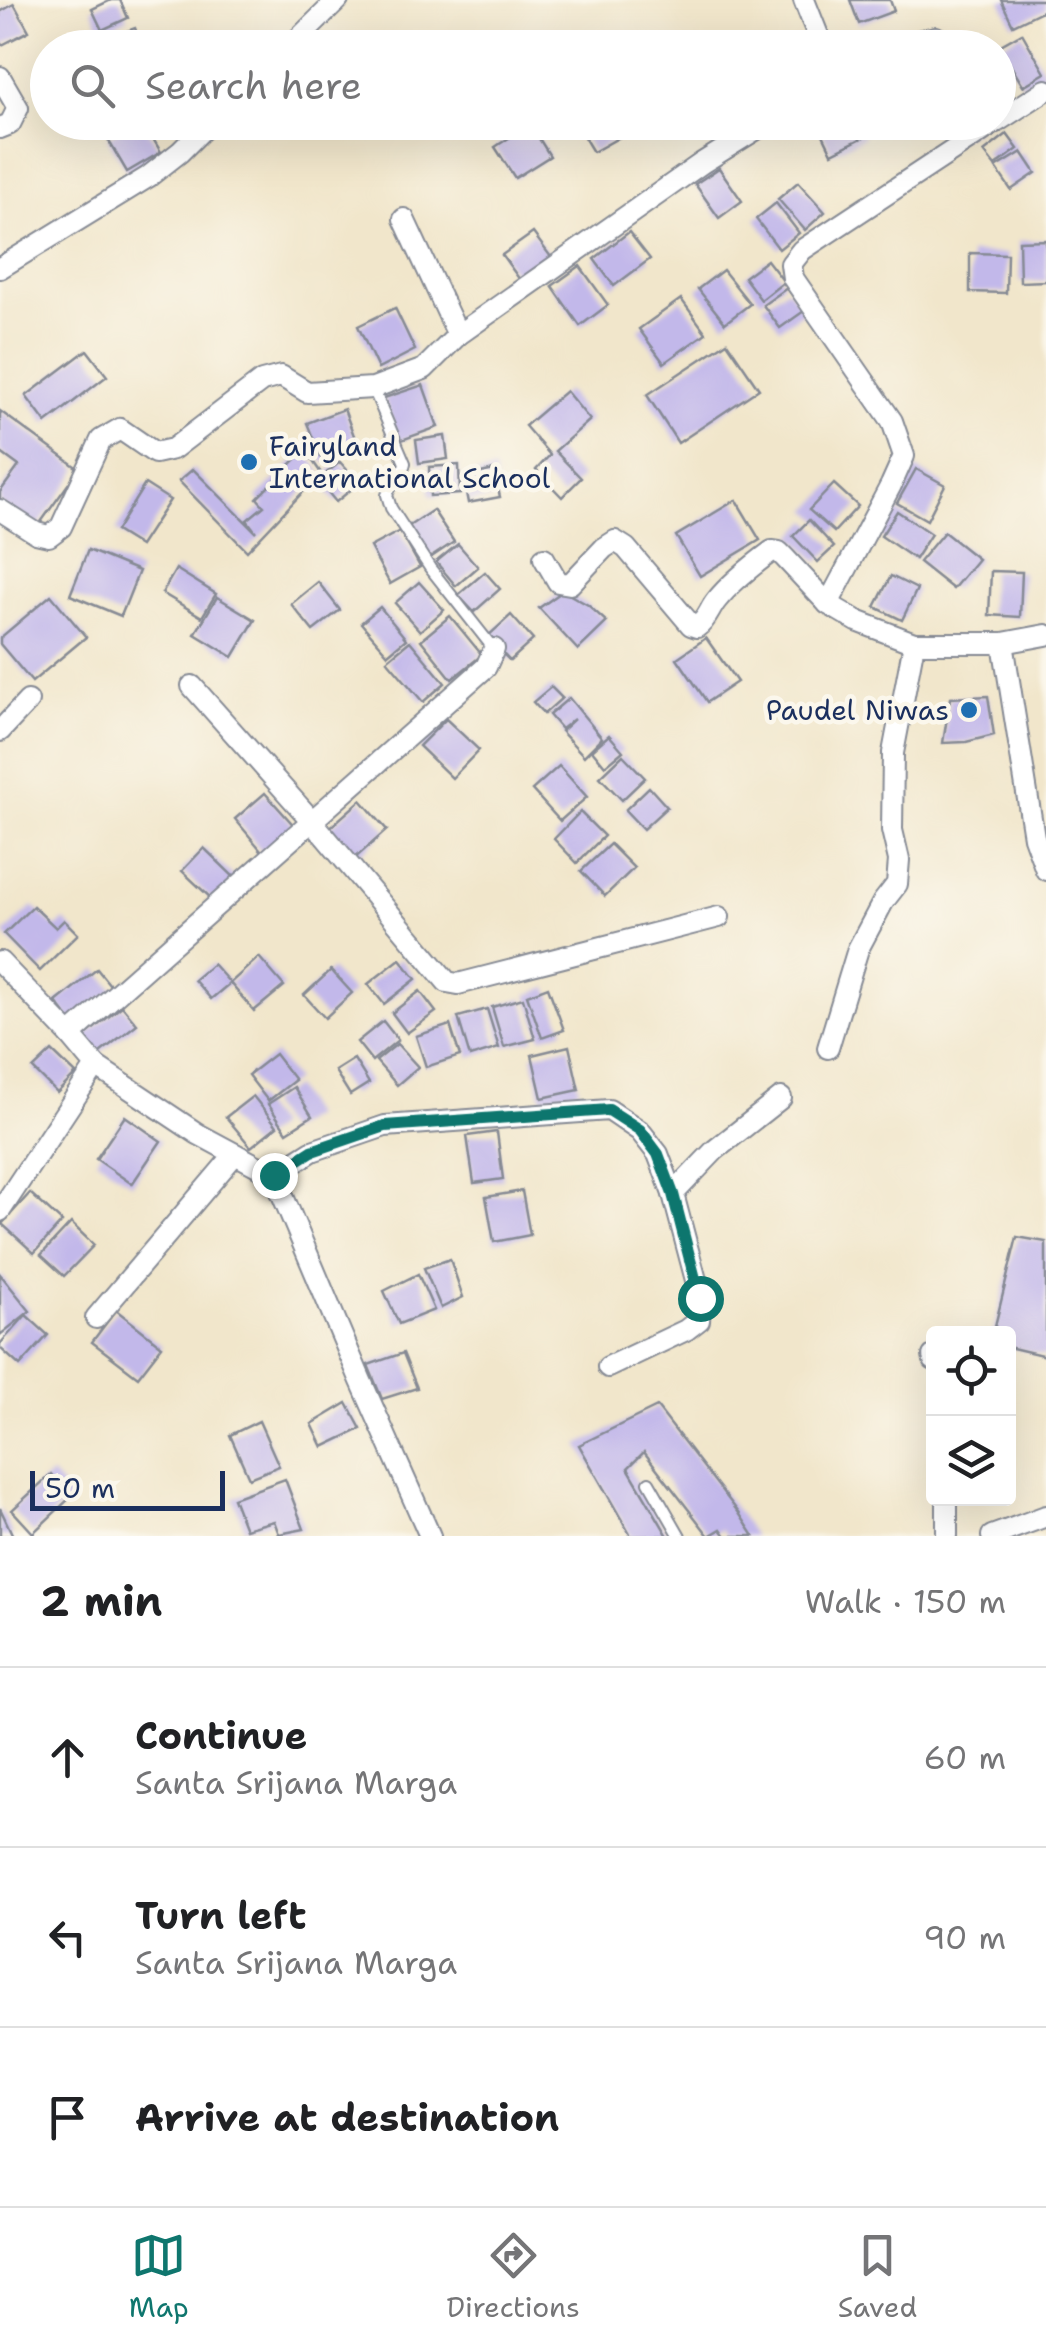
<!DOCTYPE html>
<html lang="en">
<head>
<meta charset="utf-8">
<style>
  :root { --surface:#fff; --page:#f6f6f6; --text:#202124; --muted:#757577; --line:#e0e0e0; --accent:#0f766e }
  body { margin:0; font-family:"Shantell Sans",sans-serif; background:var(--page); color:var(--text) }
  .controls { position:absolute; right:30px; bottom:30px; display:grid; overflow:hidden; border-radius:10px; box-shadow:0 10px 40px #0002 }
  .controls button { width:90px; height:90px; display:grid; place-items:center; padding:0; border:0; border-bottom:2px solid var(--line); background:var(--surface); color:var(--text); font:50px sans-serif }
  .scale { position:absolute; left:30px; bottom:25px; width:195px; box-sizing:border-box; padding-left:10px; border:5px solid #1b2f5e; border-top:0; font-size:28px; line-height:35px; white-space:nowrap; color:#1b2f5e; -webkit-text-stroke:8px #fbf7ec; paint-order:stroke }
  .stop { position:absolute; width:30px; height:30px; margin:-22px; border:8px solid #0f766e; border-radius:50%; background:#fff }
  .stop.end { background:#0f766e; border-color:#fff; box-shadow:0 2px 10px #0008 }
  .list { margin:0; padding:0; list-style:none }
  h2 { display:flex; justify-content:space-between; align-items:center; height:130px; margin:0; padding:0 40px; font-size:42px }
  h2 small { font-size:32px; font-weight:400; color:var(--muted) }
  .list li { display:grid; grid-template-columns:65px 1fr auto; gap:30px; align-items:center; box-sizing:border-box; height:180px; padding:0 40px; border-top:2px solid var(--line) }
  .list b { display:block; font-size:38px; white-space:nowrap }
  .list p { margin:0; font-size:32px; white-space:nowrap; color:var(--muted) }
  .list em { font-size:32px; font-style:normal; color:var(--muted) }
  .icon { flex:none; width:55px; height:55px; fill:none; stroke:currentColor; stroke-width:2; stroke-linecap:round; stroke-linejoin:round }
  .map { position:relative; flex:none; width:1046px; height:1536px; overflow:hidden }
  .search { position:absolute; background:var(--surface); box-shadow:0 10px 40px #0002; left:30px; right:30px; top:30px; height:110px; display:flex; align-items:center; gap:25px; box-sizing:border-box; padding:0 35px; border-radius:55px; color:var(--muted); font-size:38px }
  .sheet { height:670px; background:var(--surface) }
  nav { display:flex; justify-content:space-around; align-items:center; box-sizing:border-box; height:140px; border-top:2px solid var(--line); background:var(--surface); font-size:28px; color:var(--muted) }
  nav a { display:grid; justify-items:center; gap:5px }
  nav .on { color:var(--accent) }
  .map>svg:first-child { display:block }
</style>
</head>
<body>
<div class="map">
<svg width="1046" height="1536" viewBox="0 0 1046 1536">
  <rect width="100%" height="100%" fill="#fbf7ec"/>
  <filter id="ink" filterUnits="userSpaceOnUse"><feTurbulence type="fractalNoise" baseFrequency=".01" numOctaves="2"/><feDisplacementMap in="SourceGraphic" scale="20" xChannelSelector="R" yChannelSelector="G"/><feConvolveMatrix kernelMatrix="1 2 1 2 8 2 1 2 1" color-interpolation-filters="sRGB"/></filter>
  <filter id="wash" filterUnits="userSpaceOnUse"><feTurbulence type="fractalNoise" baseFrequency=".0048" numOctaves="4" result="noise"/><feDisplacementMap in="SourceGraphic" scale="40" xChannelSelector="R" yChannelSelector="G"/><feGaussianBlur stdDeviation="2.25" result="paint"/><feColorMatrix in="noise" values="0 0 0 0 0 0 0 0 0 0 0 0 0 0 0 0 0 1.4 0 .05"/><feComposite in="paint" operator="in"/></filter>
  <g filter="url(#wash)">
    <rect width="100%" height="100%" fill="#f1e6cb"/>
    <g id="blocks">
      <!-- building -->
      <g fill="#c2b8ea">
        <path d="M 111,0 L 120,0 L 128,18 L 102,30 L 92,9 Z"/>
        <path d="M 850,0 L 890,0 L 894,11 L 859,24 Z"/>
        <path d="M 1001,0 L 1045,0 L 1046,9 L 1013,25 Z"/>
        <path d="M 14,4 L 29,31 L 0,46 L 0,12 Z"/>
        <path d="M 135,28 L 142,48 L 108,48 L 105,39 Z"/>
        <path d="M 1022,33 L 1045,73 L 1023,86 L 999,46 Z"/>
        <path d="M 133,122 L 143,122 L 161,152 L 127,172 L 107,138 Z"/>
        <path d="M 591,122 L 630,122 L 634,129 L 593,152 L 579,129 Z"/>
        <path d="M 817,122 L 857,122 L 864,137 L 832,153 Z"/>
        <path d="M 942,122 L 973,122 L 976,130 L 950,142 Z"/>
        <path d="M 530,124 L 550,156 L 515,178 L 495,147 Z"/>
        <path d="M 1007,134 L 1018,149 L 995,166 L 984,152 Z"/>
        <path d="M 1022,152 L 1036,173 L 1011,190 L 996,168 Z"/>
        <path d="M 719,168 L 742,201 L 719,218 L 695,184 Z"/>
        <path d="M 798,182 L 825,212 L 805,230 L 778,199 Z"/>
        <path d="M 776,203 L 799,233 L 779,249 L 756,219 Z"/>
        <path d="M 629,232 L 650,259 L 614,286 L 594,259 Z"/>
        <path d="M 533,233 L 551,257 L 520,280 L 502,255 Z"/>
        <path d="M 1046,240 L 1046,281 L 1020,282 L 1019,241 Z"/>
        <path d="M 970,253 L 1007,254 L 1006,293 L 970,292 Z"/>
        <path d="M 767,260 L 784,282 L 761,300 L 744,277 Z"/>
        <path d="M 580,266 L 608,305 L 580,326 L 552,286 Z"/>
        <path d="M 723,270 L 750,304 L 725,323 L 698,289 Z"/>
        <path d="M 787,288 L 804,311 L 780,328 L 763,305 Z"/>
        <path d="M 681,299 L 706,333 L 664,363 L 639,329 Z"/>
        <path d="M 395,308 L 415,350 L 378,369 L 358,326 Z"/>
        <path d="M 727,342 L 759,389 L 678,443 L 647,395 Z"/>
        <path d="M 87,350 L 107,376 L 46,423 L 26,396 Z"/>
        <path d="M 423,385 L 438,427 L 399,441 L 384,398 Z"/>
        <path d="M 566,391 L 590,420 L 555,451 L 581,478 L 562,497 L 536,470 L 550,455 L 525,426 Z"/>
        <path d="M 344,409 L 359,449 L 323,463 L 307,423 Z"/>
        <path d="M 0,411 L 79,469 L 36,529 L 0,503 L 0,492 L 19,466 L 0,452 Z"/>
        <path d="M 445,436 L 448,459 L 419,463 L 416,440 Z"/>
        <path d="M 305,450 L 321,473 L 247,551 L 179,481 L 193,469 L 256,532 L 247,520 L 264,506 L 257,498 Z"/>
        <path d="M 340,462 L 359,483 L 336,502 L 318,480 Z"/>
        <path d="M 459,465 L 460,494 L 430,496 L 429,467 Z"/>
        <path d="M 916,469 L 945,485 L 927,520 L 897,503 Z"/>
        <path d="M 494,470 L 500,497 L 468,503 L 463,477 Z"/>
        <path d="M 145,484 L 170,500 L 140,546 L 116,531 Z"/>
        <path d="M 834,484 L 858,506 L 834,532 L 809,510 Z"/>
        <path d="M 736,500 L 760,540 L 700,576 L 676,536 Z"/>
        <path d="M 433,510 L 454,542 L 427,560 L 406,528 Z"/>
        <path d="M 897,511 L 931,534 L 915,559 L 881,536 Z"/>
        <path d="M 809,520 L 834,547 L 818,562 L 793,536 Z"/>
        <path d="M 400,531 L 420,567 L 390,584 L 370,547 Z"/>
        <path d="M 944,532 L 978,559 L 953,589 L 919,562 Z"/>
        <path d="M 458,544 L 478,567 L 456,586 L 436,562 Z"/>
        <path d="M 88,550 L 139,571 L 121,616 L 70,595 Z"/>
        <path d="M 176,569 L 216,594 L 202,617 L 162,593 Z"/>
        <path d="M 991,571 L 1022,572 L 1020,617 L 989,615 Z"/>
        <path d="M 485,572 L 500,589 L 474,612 L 458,595 Z"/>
        <path d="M 891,576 L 917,589 L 902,620 L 875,607 Z"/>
        <path d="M 318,582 L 340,610 L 313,631 L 291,604 Z"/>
        <path d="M 419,582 L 444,610 L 420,631 L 395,603 Z"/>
        <path d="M 563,591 L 588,605 L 607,622 L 578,650 L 539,608 Z"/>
        <path d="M 51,595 L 86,637 L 32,682 L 0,644 L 0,638 Z"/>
        <path d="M 217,597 L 255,620 L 233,657 L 195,634 Z"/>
        <path d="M 380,607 L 406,639 L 388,654 L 361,623 Z"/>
        <path d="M 511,615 L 533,640 L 510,661 L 487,637 Z"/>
        <path d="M 450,616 L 482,655 L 452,679 L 421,640 Z"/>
        <path d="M 706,638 L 737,682 L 707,702 L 677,658 Z"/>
        <path d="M 410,641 L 445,683 L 423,702 L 387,660 Z"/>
        <path d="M 551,687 L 562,698 L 544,714 L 533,702 Z"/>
        <path d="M 988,696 L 994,735 L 966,742 L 943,743 L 950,698 Z"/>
        <path d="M 569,698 L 602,738 L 584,756 L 561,731 L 574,719 L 561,729 L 549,715 Z"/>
        <path d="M 446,719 L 479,750 L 452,778 L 419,746 Z"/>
        <path d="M 609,735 L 623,751 L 605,766 L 592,750 Z"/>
        <path d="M 623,755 L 645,778 L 622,800 L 600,777 Z"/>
        <path d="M 559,766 L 587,797 L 560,821 L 532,790 Z"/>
        <path d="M 649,787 L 667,807 L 643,829 L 625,810 Z"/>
        <path d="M 265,793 L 297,829 L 266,856 L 235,819 Z"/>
        <path d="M 361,800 L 387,830 L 353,860 L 327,830 Z"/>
        <path d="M 580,812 L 604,836 L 577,863 L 554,839 Z"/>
        <path d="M 610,844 L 634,868 L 605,896 L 581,871 Z"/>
        <path d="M 204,848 L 236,879 L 214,901 L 182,871 Z"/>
        <path d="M 33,906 L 56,928 L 64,920 L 78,934 L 40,971 L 4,934 Z"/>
        <path d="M 259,957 L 284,986 L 254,1011 L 230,983 Z"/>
        <path d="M 400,959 L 416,979 L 384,1004 L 368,984 Z"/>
        <path d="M 213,964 L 230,983 L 211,999 L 194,980 Z"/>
        <path d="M 97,969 L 114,990 L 72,1023 L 56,1002 Z"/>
        <path d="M 331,970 L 352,993 L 325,1018 L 304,995 Z"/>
        <path d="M 548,987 L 564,1030 L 542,1038 L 527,995 Z"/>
        <path d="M 420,991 L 436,1012 L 407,1033 L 392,1013 Z"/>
        <path d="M 523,998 L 535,1039 L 504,1047 L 492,1007 Z"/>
        <path d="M 122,1006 L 137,1024 L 96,1056 L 82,1038 Z"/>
        <path d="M 487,1009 L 499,1048 L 470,1057 L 458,1017 Z"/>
        <path d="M 383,1021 L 398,1040 L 372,1061 L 357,1042 Z"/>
        <path d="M 450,1025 L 460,1056 L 426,1067 L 416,1036 Z"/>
        <path d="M 397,1044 L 418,1067 L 397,1085 L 376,1061 Z"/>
        <path d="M 569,1046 L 579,1090 L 542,1098 L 532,1055 Z"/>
        <path d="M 52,1051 L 76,1074 L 57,1093 L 33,1069 Z"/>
        <path d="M 275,1054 L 295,1080 L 268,1101 L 248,1075 Z"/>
        <path d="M 354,1059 L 369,1083 L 350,1095 L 335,1071 Z"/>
        <path d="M 294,1087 L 312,1116 L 287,1132 L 268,1104 Z"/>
        <path d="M 253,1096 L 277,1126 L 251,1147 L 226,1117 Z"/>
        <path d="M 125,1116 L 161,1141 L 132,1184 L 96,1159 Z"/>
        <path d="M 497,1132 L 503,1179 L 474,1183 L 467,1136 Z"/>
        <path d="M 522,1191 L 530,1235 L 494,1242 L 486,1197 Z"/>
        <path d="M 30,1193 L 62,1222 L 34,1253 L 2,1224 Z"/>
        <path d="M 71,1223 L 94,1245 L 64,1276 L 41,1255 Z"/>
        <path d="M 1017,1237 L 1046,1242 L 1046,1356 L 1008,1347 L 1008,1334 L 993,1334 Z"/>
        <path d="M 450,1259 L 463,1297 L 441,1308 L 424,1268 Z"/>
        <path d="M 0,1274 L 30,1311 L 0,1335 Z"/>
        <path d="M 418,1274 L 434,1310 L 399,1324 L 384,1291 Z"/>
        <path d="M 116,1310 L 162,1346 L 138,1377 L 92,1342 Z"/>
        <path d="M 26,1315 L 48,1335 L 20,1366 L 0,1348 L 0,1344 Z"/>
        <path d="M 403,1353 L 417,1388 L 382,1399 L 368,1365 Z"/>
        <path d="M 347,1403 L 361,1429 L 323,1447 L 312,1424 Z"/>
        <path d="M 657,1407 L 739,1513 L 754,1536 L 726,1536 L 721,1529 L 709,1536 L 644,1452 L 628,1468 L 668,1536 L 631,1536 L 579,1445 Z"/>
        <path d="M 259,1421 L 279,1466 L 249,1478 L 230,1435 Z"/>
        <path d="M 51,1474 L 71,1497 L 33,1533 L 12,1510 Z"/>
        <path d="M 285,1479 L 304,1529 L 279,1534 L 274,1521 L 245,1529 L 233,1498 Z"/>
        <path d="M 0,1508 L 13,1536 L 0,1536 Z"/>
      </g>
    </g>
  </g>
  <g filter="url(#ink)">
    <use href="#blocks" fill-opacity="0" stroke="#868a94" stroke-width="2.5"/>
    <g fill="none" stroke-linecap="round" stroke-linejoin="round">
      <defs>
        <g id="service">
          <path d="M 373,388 L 405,463 C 402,479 392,481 387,495 L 391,508 L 430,568 L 493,648"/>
          <path d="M 649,1482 L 680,1536"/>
        </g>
        <g id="minor">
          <path d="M 804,0 L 823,48"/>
          <path d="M 289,48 L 338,0"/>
          <path d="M 903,48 L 913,42 L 936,37 L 949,48"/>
          <path d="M 0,77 L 18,108 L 10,124 L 0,128"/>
          <path d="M 998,121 L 1046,90"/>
          <path d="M 404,219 L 458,335"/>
          <path d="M 0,268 L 148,177 L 180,152 L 210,122"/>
          <path d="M 0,510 L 36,533 L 49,536 L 61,527 L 101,440 L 120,429 L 155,453 L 173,449 L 262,381 L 281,376 L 307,392 L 373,388 L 424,369 L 458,335 L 702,163 L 768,122"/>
          <path d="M 544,558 L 558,582 L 570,584 L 604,548 L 615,541 L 626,548 L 691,625 L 697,627 C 707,620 709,610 716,601 C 731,582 753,565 772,551 L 779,552 L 785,558 L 828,604 L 891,485 L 904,456 L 892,421 L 793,278 L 791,264 L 802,250 L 996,122"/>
          <path d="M 828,604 L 857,621 L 914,643 L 1003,643 L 1034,837 L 1046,870"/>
          <path d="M 1003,643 L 1046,635"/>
          <path d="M 192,686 L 312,821 L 447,982 L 458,984 L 719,917"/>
          <path d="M 0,731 L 28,701"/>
          <path d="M 0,962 L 70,1035 L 96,1066 L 0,1211"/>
          <path d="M 70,1035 L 486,667 L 494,649"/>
          <path d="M 828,1048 L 858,949 L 883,902 L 897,884 L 899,860 L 892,830 L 893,753 L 914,643"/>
          <path d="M 96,1066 L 198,1134 L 274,1175 L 361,1381 L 430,1536"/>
          <path d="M 274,1175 L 312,1151 L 385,1126 L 609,1110 L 640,1131 L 658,1154 L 673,1194 L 701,1299 L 699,1320 L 686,1330 L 608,1367"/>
          <path d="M 673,1194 L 715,1150 L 781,1098"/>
          <path d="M 96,1318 L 235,1154"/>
          <path d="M 933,1356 L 934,1360"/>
          <path d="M 947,1498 L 947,1536"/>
          <path d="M 992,1536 L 1046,1516"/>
        </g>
      </defs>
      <!-- service casing -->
      <use href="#service" stroke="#868a94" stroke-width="14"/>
      <!-- minor casing -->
      <use href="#minor" stroke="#868a94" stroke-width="24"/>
      <!-- service -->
      <use href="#service" stroke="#fff" stroke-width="10"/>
      <!-- minor -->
      <use href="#minor" stroke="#fff" stroke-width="20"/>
    </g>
  </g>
  <g fill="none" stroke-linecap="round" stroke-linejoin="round" filter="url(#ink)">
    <!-- route -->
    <path stroke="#0f766e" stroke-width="12" d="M 274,1175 L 312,1151 L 385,1126 L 609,1110 L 640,1130 L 658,1154 L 673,1194 L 700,1298"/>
  </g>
  <!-- markers -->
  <g fill="#1f6fb2" stroke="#fbf7ec" stroke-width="4">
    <circle cx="249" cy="462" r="10"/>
    <circle cx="969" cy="710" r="10"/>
  </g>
  <g text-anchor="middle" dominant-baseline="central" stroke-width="9" stroke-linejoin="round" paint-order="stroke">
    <!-- poi labels -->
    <g font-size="28" fill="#1b2f5e" stroke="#fbf7ec" text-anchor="start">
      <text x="269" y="446">Fairyland<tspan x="269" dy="32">International School</tspan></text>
      <text x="949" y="710" text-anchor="end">Paudel Niwas</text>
    </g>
  </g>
</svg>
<div class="controls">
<button><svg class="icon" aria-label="locate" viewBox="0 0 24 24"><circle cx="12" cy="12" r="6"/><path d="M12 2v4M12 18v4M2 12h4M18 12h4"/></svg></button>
<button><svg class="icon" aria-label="layers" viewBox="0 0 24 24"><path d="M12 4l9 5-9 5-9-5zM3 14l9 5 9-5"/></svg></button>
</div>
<div class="scale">50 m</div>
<div class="stop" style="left:700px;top:1298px"></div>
<div class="stop end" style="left:274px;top:1175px"></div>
<div class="search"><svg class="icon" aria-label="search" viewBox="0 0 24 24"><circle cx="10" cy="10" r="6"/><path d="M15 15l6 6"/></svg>Search here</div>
</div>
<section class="sheet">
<h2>2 min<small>Walk · 150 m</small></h2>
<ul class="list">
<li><svg class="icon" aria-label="ahead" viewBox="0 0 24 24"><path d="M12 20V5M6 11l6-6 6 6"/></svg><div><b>Continue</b><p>Santa Srijana Marga</p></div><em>60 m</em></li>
<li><svg class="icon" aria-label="left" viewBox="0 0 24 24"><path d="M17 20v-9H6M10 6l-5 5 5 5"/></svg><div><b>Turn left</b><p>Santa Srijana Marga</p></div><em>90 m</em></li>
<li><svg class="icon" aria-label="arrive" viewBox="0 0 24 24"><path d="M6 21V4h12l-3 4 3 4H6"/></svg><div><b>Arrive at destination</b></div></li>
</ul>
</section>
<nav>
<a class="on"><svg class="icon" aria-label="map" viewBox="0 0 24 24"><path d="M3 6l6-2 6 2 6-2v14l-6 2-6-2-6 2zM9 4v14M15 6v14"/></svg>Map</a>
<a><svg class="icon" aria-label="directions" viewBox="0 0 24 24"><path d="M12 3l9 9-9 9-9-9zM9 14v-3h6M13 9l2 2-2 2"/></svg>Directions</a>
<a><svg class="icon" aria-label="saved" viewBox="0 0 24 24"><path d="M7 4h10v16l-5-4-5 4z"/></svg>Saved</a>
</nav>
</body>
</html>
